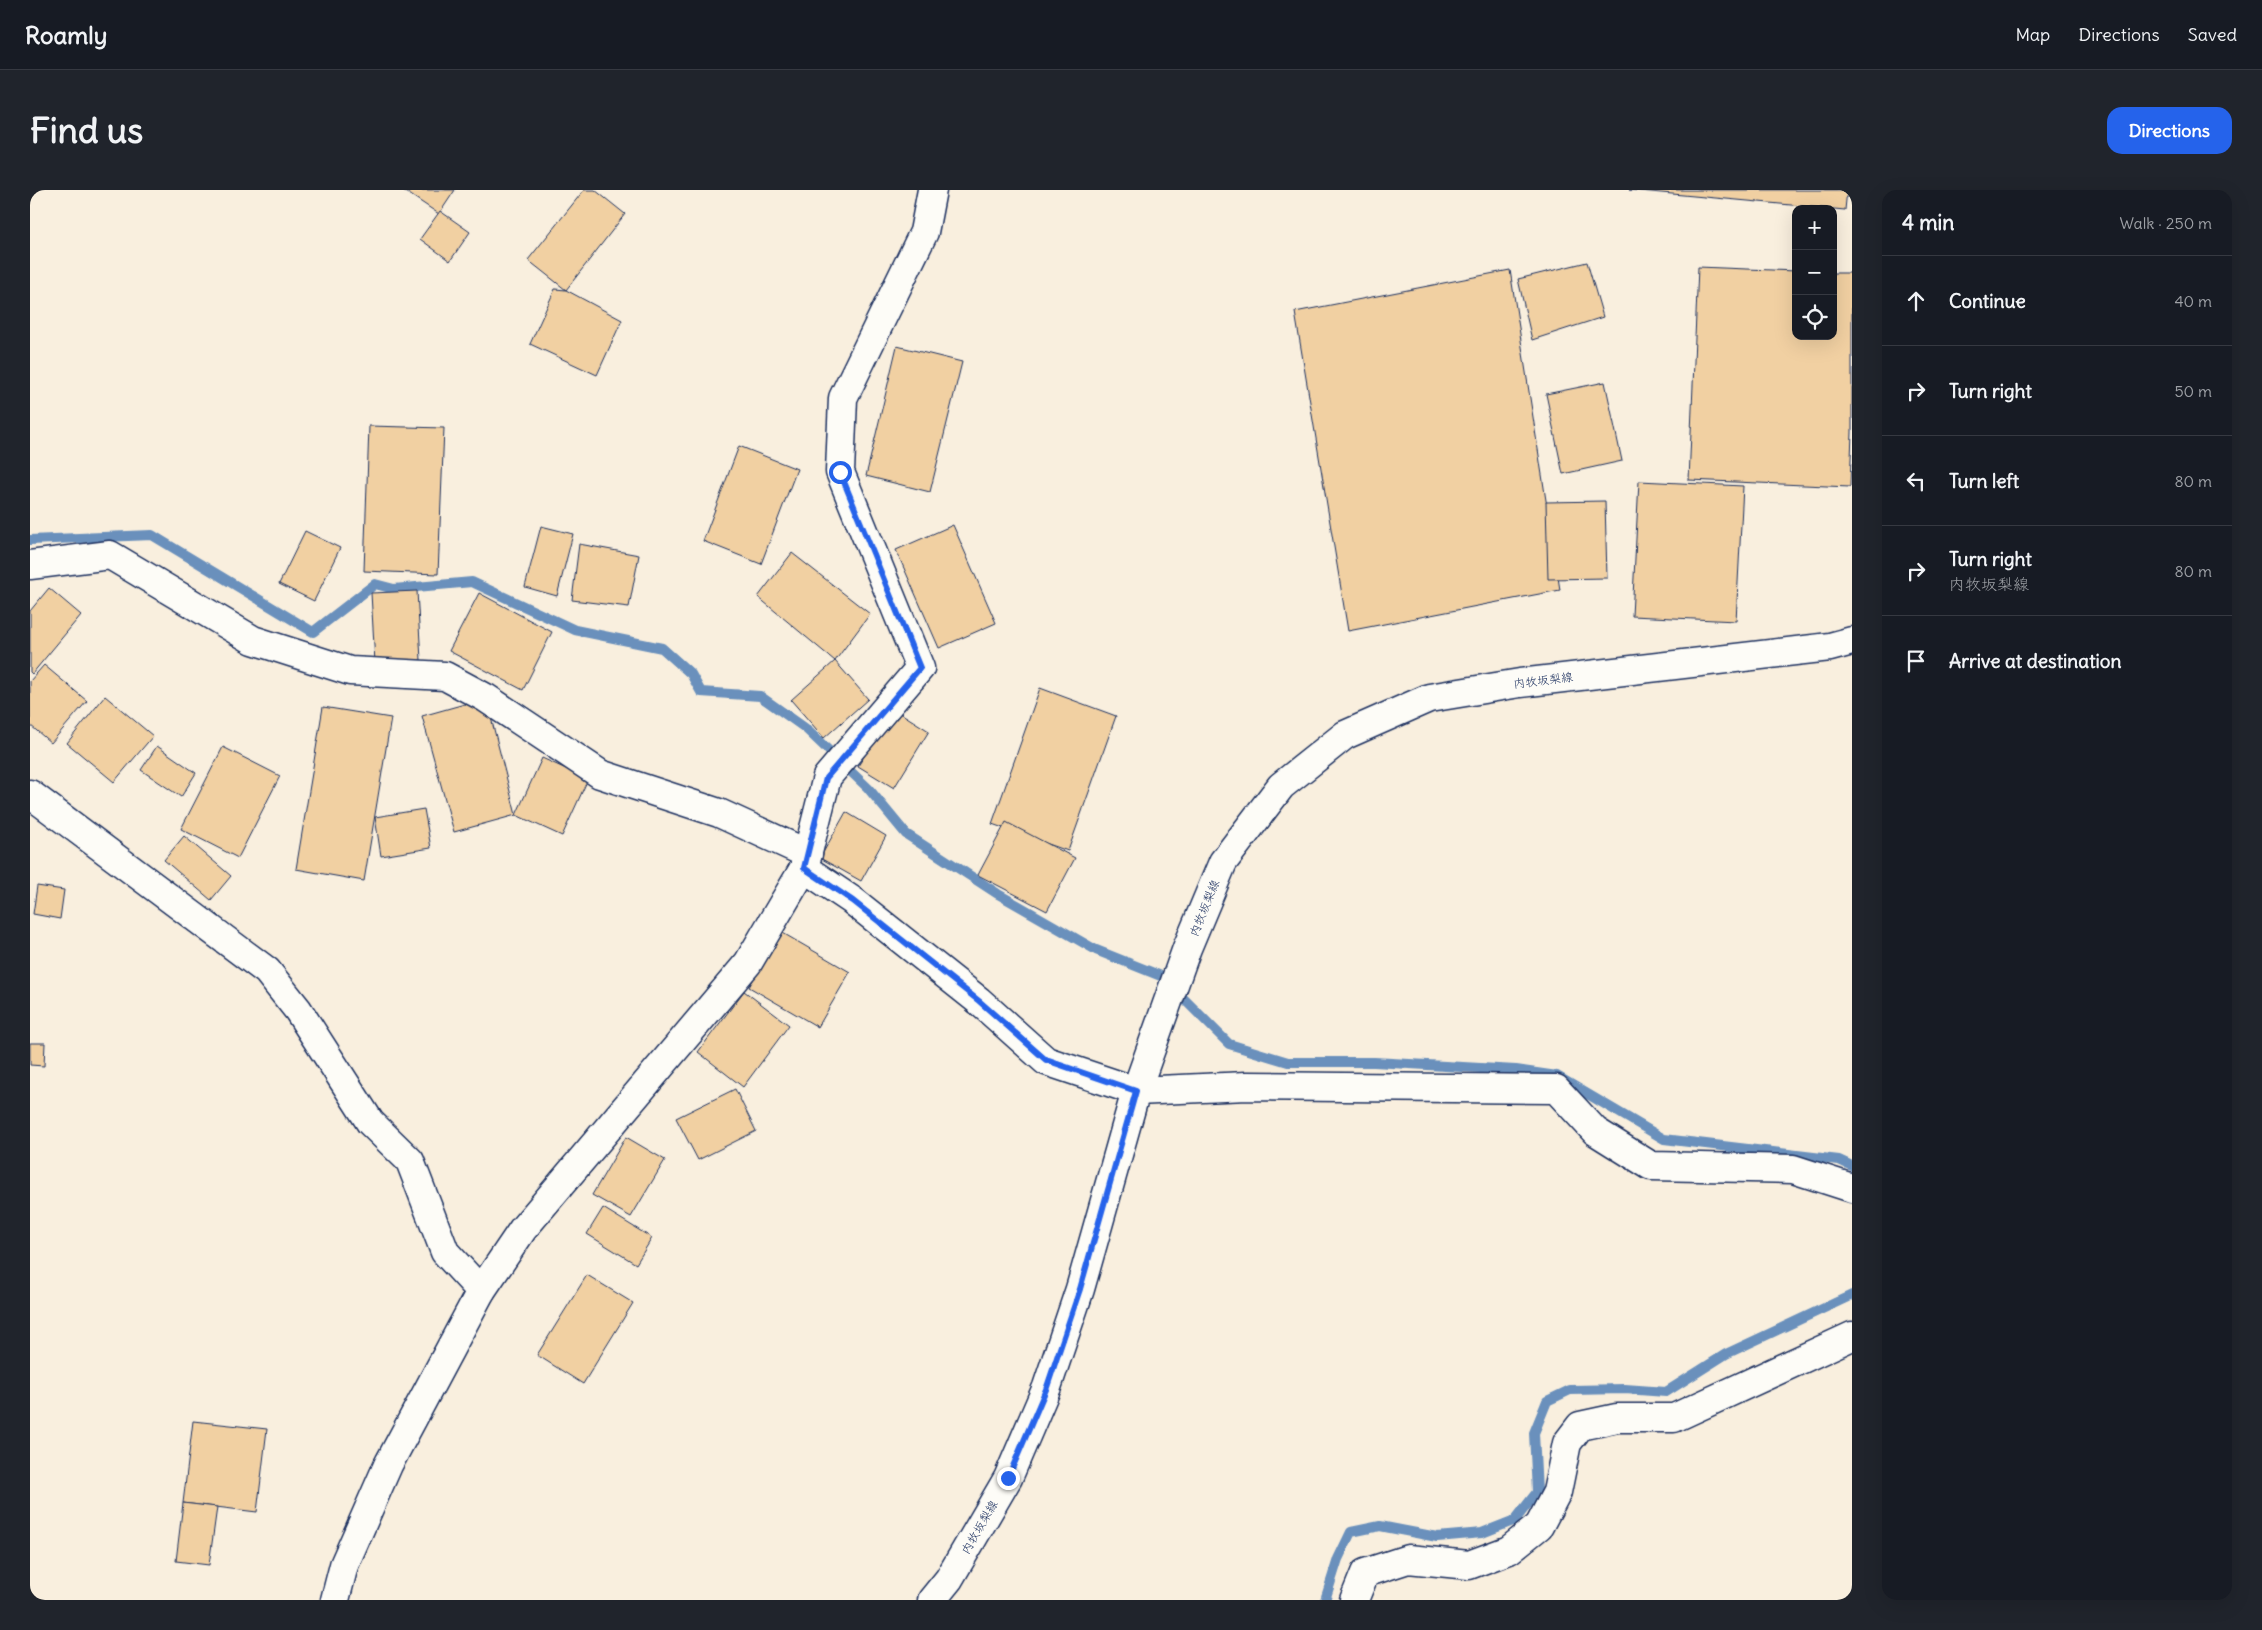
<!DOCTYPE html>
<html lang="en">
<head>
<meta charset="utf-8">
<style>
  :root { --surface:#171b24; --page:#20242c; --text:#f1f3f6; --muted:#9ea1a6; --line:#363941; --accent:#2563eb }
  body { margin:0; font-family:Delius,"Klee One",sans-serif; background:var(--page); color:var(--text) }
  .controls { position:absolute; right:15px; top:15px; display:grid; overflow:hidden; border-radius:10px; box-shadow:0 5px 20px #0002 }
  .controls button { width:45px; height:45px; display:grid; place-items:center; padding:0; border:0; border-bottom:1px solid var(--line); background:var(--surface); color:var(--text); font:25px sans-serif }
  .stop { position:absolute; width:15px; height:15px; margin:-11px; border:4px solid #2563eb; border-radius:50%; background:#fff }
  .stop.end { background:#2563eb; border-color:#fff; box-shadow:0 1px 5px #0008 }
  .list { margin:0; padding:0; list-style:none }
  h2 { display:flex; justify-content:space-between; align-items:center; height:65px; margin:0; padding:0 20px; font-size:21px }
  h2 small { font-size:16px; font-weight:400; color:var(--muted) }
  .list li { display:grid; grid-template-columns:32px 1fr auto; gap:15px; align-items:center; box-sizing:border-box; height:90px; padding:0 20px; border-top:1px solid var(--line) }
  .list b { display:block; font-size:19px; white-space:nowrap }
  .list p { margin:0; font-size:16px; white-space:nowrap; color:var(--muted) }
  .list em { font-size:16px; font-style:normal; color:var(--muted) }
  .icon { flex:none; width:28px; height:28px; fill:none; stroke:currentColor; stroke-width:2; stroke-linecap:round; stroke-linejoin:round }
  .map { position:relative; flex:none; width:1822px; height:1410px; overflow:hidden; border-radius:15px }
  header { display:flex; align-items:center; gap:30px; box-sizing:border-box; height:70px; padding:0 25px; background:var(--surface); border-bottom:1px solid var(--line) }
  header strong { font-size:24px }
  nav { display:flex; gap:28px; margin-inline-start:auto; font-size:18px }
  .intro { display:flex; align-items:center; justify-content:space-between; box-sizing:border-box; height:120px; padding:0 30px }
  h1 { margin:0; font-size:35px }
  .button { padding:12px 22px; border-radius:15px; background:var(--accent); color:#fff; font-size:18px; font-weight:700 }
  main { display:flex; gap:30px; padding:0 30px }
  aside { flex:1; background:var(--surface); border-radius:15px; box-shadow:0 5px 20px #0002 }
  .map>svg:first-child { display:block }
</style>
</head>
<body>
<header>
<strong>Roamly</strong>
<nav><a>Map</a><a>Directions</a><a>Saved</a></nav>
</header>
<div class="intro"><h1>Find us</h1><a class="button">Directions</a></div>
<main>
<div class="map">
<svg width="1822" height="1410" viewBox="0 0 1822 1410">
  <rect width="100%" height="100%" fill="#f9efde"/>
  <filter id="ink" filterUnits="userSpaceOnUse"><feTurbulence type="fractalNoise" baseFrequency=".02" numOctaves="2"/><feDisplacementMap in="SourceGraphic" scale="10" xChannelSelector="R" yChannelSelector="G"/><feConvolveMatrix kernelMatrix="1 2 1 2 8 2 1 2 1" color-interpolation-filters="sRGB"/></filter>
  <g filter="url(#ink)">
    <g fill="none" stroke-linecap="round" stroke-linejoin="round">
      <!-- stream -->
      <g stroke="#6a90bc" stroke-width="10">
        <path d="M 0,350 L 122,345 L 283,442 L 345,394 L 364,399 L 442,392 L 545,440 L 632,458 L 661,484 L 671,502 L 730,506 L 775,538 L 838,598 L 876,644 L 968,704 L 1066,760 L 1131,786 L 1199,854 L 1258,872 L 1344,872 L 1486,880 L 1527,886 L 1634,949 L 1809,970 L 1822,976"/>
        <path d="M 1295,1410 L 1308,1369 L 1321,1342 L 1350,1336 L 1407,1347 L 1452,1343 L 1485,1330 L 1507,1302 L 1504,1243 L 1517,1211 L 1540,1200 L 1595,1199 L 1636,1202 L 1696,1164 L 1822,1105"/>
      </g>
    </g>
    <!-- building -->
    <g fill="#f1d0a2" stroke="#1b2f5e">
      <path d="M 373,0 L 425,0 L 409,24 Z"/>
      <path d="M 554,0 L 565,0 L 595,24 L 536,100 L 498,70 Z"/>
      <path d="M 1599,0 L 1817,0 L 1815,20 Z"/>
      <path d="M 410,21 L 440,42 L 420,71 L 390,49 Z"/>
      <path d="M 1557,72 L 1573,127 L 1502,150 L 1488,89 Z"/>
      <path d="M 1668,77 L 1766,81 L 1766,146 L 1803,146 L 1803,83 L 1822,83 L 1822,242 L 1820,297 L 1659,290 Z"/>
      <path d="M 1480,80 L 1530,400 L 1318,441 L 1265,122 Z"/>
      <path d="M 525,99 L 536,100 L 592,130 L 567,185 L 500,154 Z"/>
      <path d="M 867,156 L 932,172 L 900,302 L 836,286 Z"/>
      <path d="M 1575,192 L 1592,271 L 1533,284 L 1516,204 Z"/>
      <path d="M 339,236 L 414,238 L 408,384 L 334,381 Z"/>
      <path d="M 709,256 L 767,279 L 731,374 L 673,351 Z"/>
      <path d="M 1609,291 L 1713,296 L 1706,431 L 1602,426 Z"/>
      <path d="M 1575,311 L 1577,388 L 1518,389 L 1516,312 Z"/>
      <path d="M 923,335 L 966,433 L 909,458 L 866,360 Z"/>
      <path d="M 511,336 L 543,344 L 527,406 L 495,397 Z"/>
      <path d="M 275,341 L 310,358 L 284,411 L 249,394 Z"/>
      <path d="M 549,354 L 609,365 L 599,417 L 542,410 Z"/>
      <path d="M 762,363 L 840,424 L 805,471 L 728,407 Z"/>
      <path d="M 19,398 L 51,425 L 2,484 L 0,482 L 0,421 Z"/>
      <path d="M 387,401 L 391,470 L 345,473 L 341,403 Z"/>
      <path d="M 449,403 L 522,442 L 493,500 L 419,461 Z"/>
      <path d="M 805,471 L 838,509 L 794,548 L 761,510 Z"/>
      <path d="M 14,475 L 57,511 L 21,553 L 0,535 L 0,491 Z"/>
      <path d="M 1010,498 L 1086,526 L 1038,661 L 962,634 Z"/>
      <path d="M 75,506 L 123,546 L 84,592 L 37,553 Z"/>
      <path d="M 456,508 L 486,625 L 424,642 L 392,526 Z"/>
      <path d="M 293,517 L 361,528 L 334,691 L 266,679 Z"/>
      <path d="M 864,519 L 899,541 L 864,598 L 828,576 Z"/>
      <path d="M 127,556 L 166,583 L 151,607 L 111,580 Z"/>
      <path d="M 193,557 L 250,586 L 208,668 L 151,639 Z"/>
      <path d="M 512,568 L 558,589 L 532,646 L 486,625 Z"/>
      <path d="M 394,619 L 401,658 L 351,666 L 345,627 Z"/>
      <path d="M 816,622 L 856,646 L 831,691 L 790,668 Z"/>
      <path d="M 976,632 L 1045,668 L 1017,721 L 948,685 Z"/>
      <path d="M 154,646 L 201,686 L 181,710 L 134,670 Z"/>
      <path d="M 7,696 L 34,700 L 30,729 L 3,724 Z"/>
      <path d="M 751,742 L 820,782 L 788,837 L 719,797 Z"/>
      <path d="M 714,801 L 759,835 L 713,897 L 668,862 Z"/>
      <path d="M 0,853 L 15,853 L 14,876 L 0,875 Z"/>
      <path d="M 705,899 L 726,941 L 668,970 L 646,928 Z"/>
      <path d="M 596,947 L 635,970 L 601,1027 L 562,1005 Z"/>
      <path d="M 573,1018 L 622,1048 L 606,1074 L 557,1044 Z"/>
      <path d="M 557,1085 L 603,1113 L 553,1194 L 507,1165 Z"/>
      <path d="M 163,1231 L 237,1239 L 227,1322 L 153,1313 Z"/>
      <path d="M 153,1313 L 187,1317 L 179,1375 L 146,1371 Z"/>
    </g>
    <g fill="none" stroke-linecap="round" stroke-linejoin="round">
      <defs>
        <g id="minor">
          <path d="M 0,375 L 80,365 L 223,450 L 320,481 L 415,486 L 456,508 L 570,584 L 689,623 L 778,664"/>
          <path d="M 0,604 L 237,781 L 268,820 L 340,932 L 380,971 L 415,1062 L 451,1101"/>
          <path d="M 774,678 L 823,711 L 949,811 L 1016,871 L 1106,901 L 1217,896 L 1526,899 L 1565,941 L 1621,976 L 1763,979 L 1822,998"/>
          <path d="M 305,1410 L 314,1375 L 358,1275 L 451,1101 L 493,1039 L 718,773 L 774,678 L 797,587 L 890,478 L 810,282 L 813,208 L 894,42 L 902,0"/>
          <path d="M 1324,1410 L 1335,1383 L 1378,1369 L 1439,1375 L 1479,1360 L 1509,1336 L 1527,1302 L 1537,1253 L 1550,1236 L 1587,1228 L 1644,1228 L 1822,1146"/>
        </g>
        <path id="major" d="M 902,1410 L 919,1389 L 978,1288 L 1017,1197 L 1050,1099 L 1106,901 L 1157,758 L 1193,672 L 1251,596 L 1315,545 L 1399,508 L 1490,493 L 1800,457 L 1822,451"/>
      </defs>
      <!-- minor casing -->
      <use href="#minor" stroke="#1b2f5e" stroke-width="31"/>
      <!-- major casing -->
      <use href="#major" stroke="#1b2f5e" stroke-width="31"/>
      <!-- minor -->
      <use href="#minor" stroke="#fdfcf7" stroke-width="28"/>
      <!-- major -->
      <use href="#major" stroke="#fdfcf7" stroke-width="28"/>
    </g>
  </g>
  <g fill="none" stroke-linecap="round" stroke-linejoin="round" filter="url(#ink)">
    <!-- route -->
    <path stroke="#2563eb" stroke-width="6" d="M 810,282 L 890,478 L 796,588 L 774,678 L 823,711 L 949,811 L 1016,870 L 1106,901 L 1050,1099 L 1017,1197 L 978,1288"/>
  </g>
  <g text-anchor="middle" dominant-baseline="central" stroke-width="4" stroke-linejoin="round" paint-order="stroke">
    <!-- street labels -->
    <g font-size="12" fill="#1b2f5e" stroke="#fdfcf7">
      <text transform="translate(1513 490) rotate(-7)">内牧坂梨線</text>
      <text transform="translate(1174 718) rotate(-68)">内牧坂梨線</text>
      <text transform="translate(949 1337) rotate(-60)">内牧坂梨線</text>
    </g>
  </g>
</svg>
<div class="controls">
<button>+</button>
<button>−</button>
<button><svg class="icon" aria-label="locate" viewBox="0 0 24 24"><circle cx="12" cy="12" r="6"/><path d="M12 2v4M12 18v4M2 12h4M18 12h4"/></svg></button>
</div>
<div class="stop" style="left:810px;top:282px"></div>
<div class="stop end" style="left:978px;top:1288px"></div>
</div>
<aside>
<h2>4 min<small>Walk · 250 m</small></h2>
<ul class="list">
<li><svg class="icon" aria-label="ahead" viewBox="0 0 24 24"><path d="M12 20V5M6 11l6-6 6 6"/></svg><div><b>Continue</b></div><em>40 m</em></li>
<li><svg class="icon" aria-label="right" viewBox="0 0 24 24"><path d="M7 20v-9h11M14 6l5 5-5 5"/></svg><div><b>Turn right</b></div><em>50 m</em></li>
<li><svg class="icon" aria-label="left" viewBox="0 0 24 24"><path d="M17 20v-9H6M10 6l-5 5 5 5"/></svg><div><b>Turn left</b></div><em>80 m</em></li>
<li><svg class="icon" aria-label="right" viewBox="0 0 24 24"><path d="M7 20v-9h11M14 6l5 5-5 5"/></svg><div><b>Turn right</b><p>内牧坂梨線</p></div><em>80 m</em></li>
<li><svg class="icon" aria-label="arrive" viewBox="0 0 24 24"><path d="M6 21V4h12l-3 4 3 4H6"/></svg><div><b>Arrive at destination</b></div></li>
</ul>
</aside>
</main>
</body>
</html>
